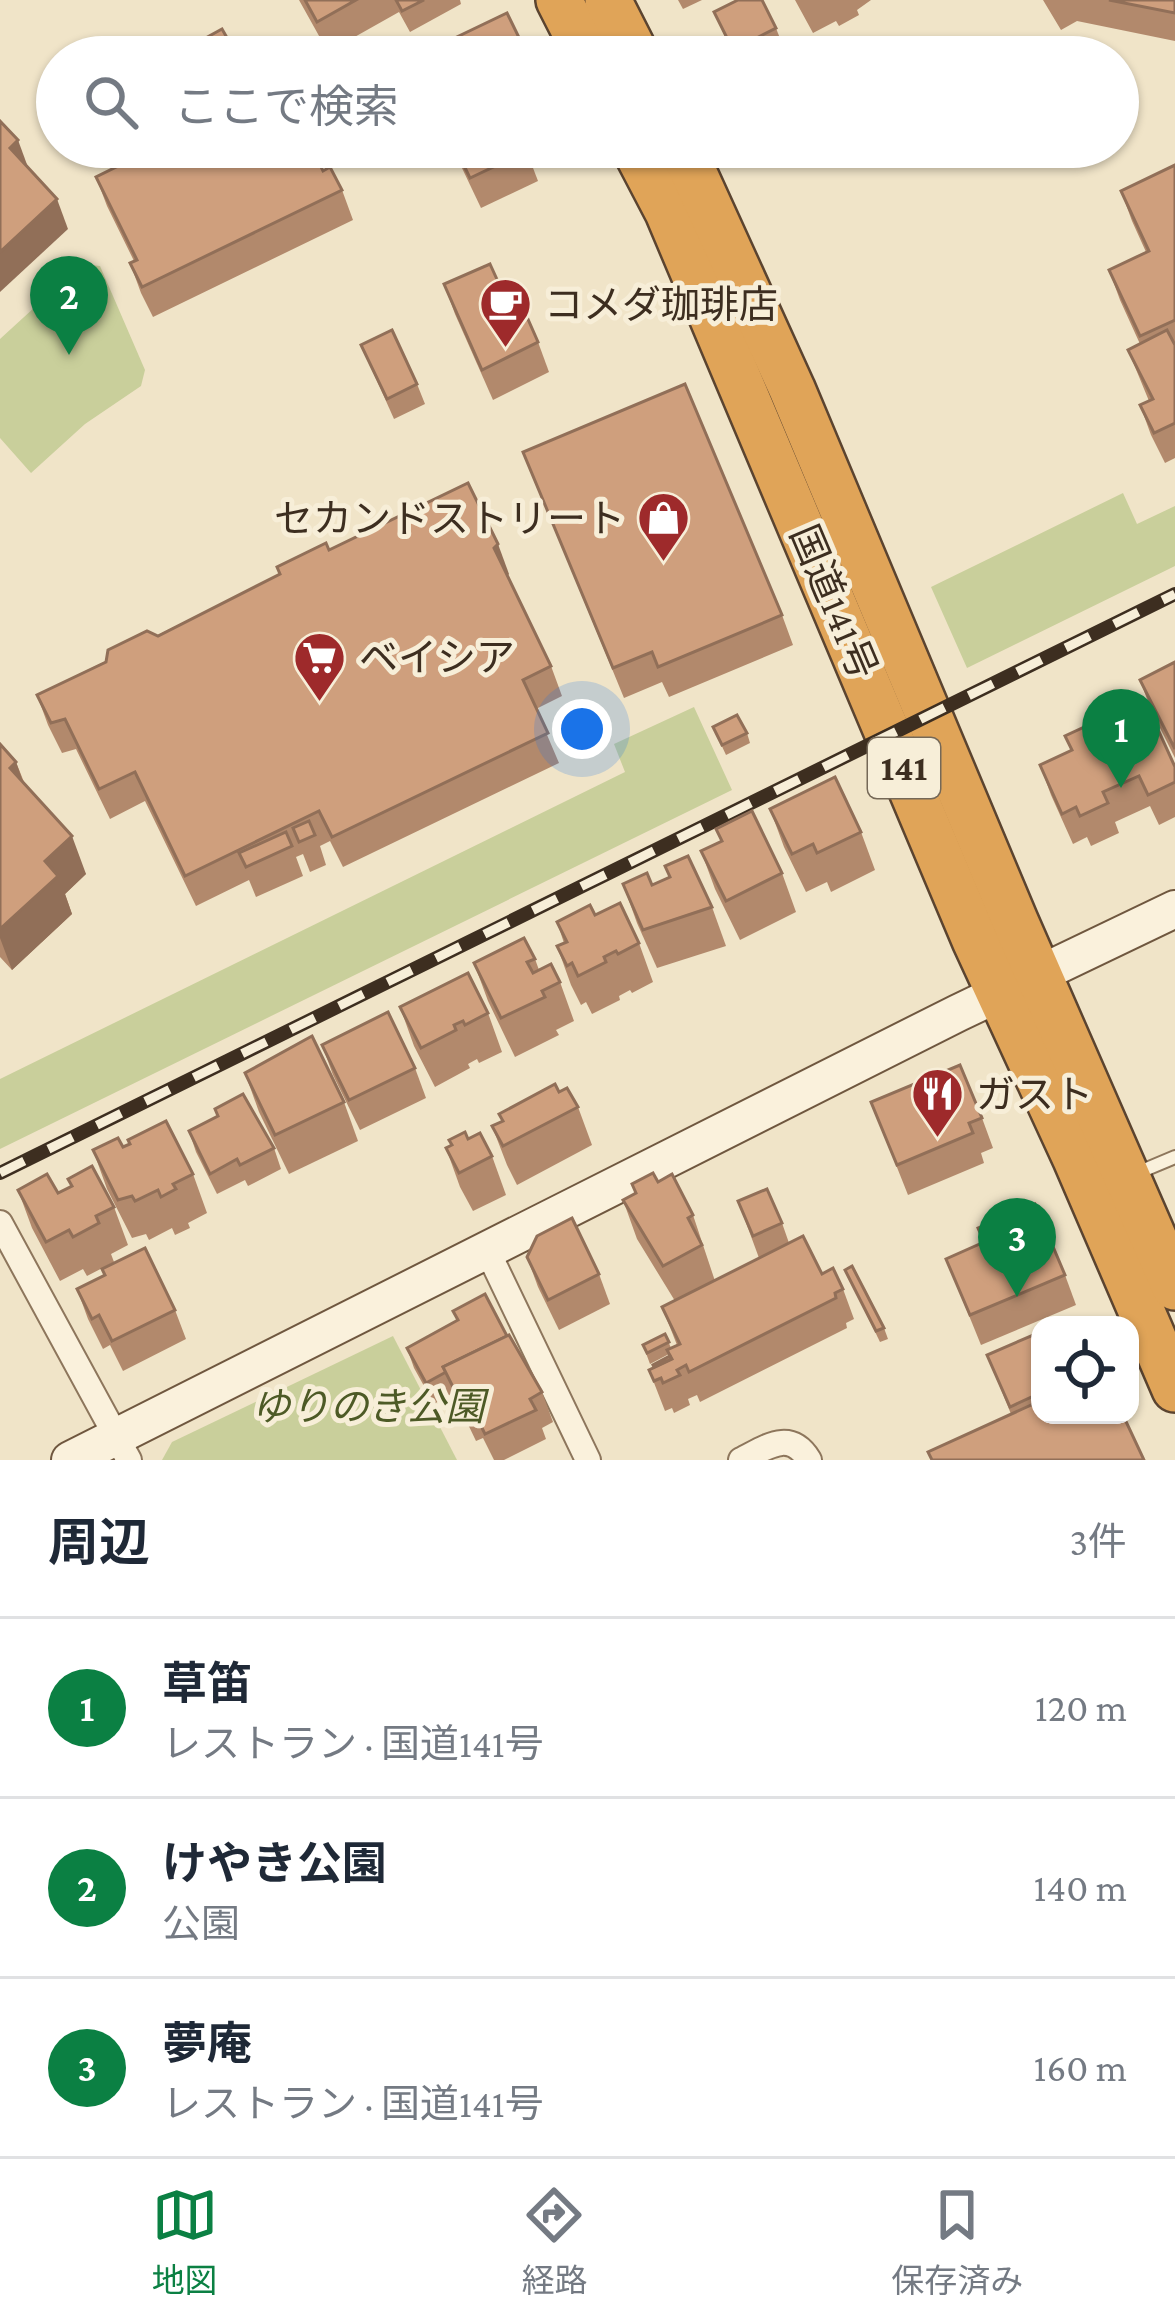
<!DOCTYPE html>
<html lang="ja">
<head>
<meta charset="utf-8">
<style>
  :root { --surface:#fff; --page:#f2f2f3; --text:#1f2937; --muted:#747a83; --line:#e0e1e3; --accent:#0b8043 }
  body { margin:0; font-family:"Crimson Pro","Noto Sans JP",serif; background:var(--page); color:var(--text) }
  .controls { position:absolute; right:36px; bottom:36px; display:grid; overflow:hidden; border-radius:24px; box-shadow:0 3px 9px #0004 }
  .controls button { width:108px; height:108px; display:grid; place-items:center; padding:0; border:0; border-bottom:3px solid var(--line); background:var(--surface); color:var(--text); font:60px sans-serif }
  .you { position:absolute; left:582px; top:729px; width:42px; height:42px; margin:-30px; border:9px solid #fff; border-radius:50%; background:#1a73e8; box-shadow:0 0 0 18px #1a73e833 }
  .badge { display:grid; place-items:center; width:78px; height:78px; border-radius:50%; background:var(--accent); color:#fff; font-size:39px; font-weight:700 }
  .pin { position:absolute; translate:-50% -99px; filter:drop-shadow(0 3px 6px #0008) }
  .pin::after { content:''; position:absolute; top:63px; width:42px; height:36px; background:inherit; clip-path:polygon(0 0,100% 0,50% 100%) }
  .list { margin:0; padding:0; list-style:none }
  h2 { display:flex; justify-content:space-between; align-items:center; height:156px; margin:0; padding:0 48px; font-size:51px }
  h2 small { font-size:39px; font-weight:400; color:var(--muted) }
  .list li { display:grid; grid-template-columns:78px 1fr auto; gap:36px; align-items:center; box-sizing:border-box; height:180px; padding:0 48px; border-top:3px solid var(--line) }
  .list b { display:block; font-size:45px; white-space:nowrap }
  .list p { margin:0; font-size:39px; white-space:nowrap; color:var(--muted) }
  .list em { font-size:39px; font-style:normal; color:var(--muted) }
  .icon { flex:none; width:66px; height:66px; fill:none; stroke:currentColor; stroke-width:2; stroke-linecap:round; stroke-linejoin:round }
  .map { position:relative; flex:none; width:1175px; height:1460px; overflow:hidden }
  .search { position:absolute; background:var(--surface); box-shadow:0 3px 9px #0004; left:36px; right:36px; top:36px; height:132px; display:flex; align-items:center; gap:30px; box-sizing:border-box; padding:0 42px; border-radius:66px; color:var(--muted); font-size:45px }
  .sheet { height:696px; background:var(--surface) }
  nav { display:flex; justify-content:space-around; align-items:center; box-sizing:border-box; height:168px; border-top:3px solid var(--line); background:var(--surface); font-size:33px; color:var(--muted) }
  nav a { display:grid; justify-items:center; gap:6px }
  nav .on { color:var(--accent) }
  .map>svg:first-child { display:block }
</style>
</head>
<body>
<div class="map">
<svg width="1175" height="1460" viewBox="0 0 1175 1460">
  <rect width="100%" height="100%" fill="#f0e4c8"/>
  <!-- green -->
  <g fill="#c9cf9b">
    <path d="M 82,264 L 100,266 L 145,370 L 141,386 L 85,424 L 31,473 L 0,438 L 0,339 Z"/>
    <path d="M 1123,493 L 1137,524 L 1175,506 L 1175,566 L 967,668 L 931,587 Z"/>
    <path d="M 694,707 L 732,790 L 0,1149 L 0,1079 L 625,772 L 614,744 Z"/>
    <path d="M 393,1336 L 457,1460 L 162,1460 L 172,1442 Z"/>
  </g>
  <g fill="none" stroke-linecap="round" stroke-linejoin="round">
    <defs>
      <path id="lane" d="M 1137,1173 L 1175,1157"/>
      <g id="street">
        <path d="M 0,1223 L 129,1460"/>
        <path d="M 488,1252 L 588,1460"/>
        <path d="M 741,1460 C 767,1447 790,1429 809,1460"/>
      </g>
      <path id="secondary" d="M 70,1460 L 958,1013 L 1175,909"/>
      <g id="highway">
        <path d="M 559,0 L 588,57"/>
        <path d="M 608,0 L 637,57"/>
        <path d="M 634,147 L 668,212 L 975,940 L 1076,1159 L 1175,1389"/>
        <path d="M 682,147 L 792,389 L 1015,921 L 1175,1287"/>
      </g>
    </defs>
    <!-- lane casing -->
    <use href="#lane" stroke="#8d765c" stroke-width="16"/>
    <!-- street casing -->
    <use href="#street" stroke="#8d765c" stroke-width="28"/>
    <!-- secondary casing -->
    <use href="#secondary" stroke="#6f573f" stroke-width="40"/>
    <!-- highway casing -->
    <use href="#highway" stroke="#5b4430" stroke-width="50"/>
    <!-- lane -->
    <use href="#lane" stroke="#faf1dc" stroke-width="12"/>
    <!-- street -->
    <use href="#street" stroke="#faf1dc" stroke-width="24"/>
    <!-- secondary -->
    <use href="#secondary" stroke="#faf1dc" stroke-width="36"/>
    <!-- highway -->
    <use href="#highway" stroke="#e0a458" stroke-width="45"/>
    <defs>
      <path id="rail" d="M 0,1173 L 1175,594"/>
    </defs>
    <!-- rail casing -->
    <use href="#rail" stroke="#3d2e20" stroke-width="14"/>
    <!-- rail -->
    <use href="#rail" stroke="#f7eed8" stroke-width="9" stroke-dasharray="27" stroke-linecap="butt"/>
  </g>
  <!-- wall -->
  <g fill="#b2896c">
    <path d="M 299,0 L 460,0 L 461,4 L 410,32 L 399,12 L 328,52 Z"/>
    <path d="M 678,0 L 702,0 L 683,9 Z"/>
    <path d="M 795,0 L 871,0 L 857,10 L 859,15 L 839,26 L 836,21 L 813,33 Z"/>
    <path d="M 1043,0 L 1175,0 L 1175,41 L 1077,21 L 1061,30 Z"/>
    <path d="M 714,12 L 776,28 L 784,49 L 767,57 L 734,57 Z"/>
    <path d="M 157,147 L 316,147 L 317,149 L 313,151 L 323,171 L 342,190 L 353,220 L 153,317 L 141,293 L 130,263 L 134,261 L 107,206 L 96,177 Z"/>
    <path d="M 452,147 L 525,147 L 538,181 L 481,208 Z"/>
    <path d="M 1175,165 L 1175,458 L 1165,463 L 1151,435 L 1140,405 L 1149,401 L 1128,350 L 1140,344 L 1120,300 L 1109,270 L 1146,252 L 1132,221 L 1121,191 Z"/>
    <path d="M 444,284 L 505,297 L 538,342 L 549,372 L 493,400 L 455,314 Z"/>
    <path d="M 361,345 L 417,384 L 425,404 L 394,419 Z"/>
    <path d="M 523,452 L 782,615 L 793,645 L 669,697 L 662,682 L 624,698 Z"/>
    <path d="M 329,550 L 509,574 L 507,576 L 551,666 L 562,696 L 536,709 L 559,763 L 343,867 L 330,841 L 320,846 L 326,865 L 310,872 L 303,854 L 296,857 L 303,876 L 256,897 L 249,880 L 196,906 L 145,801 L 110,819 L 76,749 L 62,753 L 48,725 L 37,695 Z"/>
    <path d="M 1175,662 L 1175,758 L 1151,710 L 1140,680 Z"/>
    <path d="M 713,727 L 747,733 L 750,743 L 726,755 Z"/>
    <path d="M 1065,736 L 1099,738 L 1175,767 L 1175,817 L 1159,825 L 1150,806 L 1115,822 L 1119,833 L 1091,846 L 1087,837 L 1073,844 L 1051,795 L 1040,765 L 1071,751 Z"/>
    <path d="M 0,744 L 16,762 L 24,782 L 86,874 L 65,894 L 72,914 L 12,970 L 0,957 Z"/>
    <path d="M 770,809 L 861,832 L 875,870 L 831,892 L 827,882 L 806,892 L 784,847 Z"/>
    <path d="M 716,829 L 782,873 L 796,912 L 740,940 L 715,889 L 701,851 L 721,841 Z"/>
    <path d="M 623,884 L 652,885 L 712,907 L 726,946 L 657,968 L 637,923 Z"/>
    <path d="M 595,915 L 639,943 L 653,982 L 632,993 L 630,990 L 619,996 L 620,1000 L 592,1014 L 586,1002 L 581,1005 L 571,985 L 557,946 L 564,943 L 557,922 Z"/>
    <path d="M 535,959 L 539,970 L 560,982 L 574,1021 L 556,1030 L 559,1035 L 515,1057 L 488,1001 L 474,963 Z"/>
    <path d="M 400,1007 L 488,1013 L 502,1052 L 479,1063 L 477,1059 L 468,1064 L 470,1068 L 435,1087 L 414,1046 Z"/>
    <path d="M 322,1045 L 415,1068 L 426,1098 L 360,1130 L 333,1075 Z"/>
    <path d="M 245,1073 L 344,1102 L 358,1141 L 289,1174 L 259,1112 Z"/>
    <path d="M 559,1092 L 578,1107 L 592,1145 L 517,1185 L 507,1165 L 492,1126 L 502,1121 L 499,1114 Z"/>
    <path d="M 871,1102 L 982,1118 L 993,1148 L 981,1153 L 984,1163 L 908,1195 Z"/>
    <path d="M 189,1131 L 274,1148 L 281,1169 L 248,1186 L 245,1180 L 217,1194 L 196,1152 Z"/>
    <path d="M 468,1139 L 492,1156 L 506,1195 L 473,1211 L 460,1187 L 446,1148 Z"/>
    <path d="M 123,1147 L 193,1174 L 207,1213 L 188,1223 L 190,1228 L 175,1235 L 172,1228 L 149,1240 L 146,1234 L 132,1238 L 107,1189 L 93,1150 Z"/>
    <path d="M 658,1182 L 693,1215 L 715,1281 L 759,1258 L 738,1201 L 782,1223 L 789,1243 L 822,1274 L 843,1289 L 854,1319 L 846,1323 L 847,1328 L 700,1402 L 697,1395 L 688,1399 L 690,1405 L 674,1413 L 672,1408 L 665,1411 L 649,1370 L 670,1356 L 669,1354 L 650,1364 L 643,1345 L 665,1334 L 671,1348 L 677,1345 L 662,1307 L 675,1301 L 637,1239 L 623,1200 L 635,1194 L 632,1184 Z"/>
    <path d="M 18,1190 L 58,1193 L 114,1207 L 128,1245 L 111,1254 L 114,1262 L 87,1276 L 83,1269 L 60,1281 L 32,1228 Z"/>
    <path d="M 983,1242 L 1065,1275 L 1076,1305 L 981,1345 L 946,1259 Z"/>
    <path d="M 527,1257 L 599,1274 L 610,1304 L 559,1330 L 538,1287 Z"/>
    <path d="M 102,1269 L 175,1310 L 186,1339 L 123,1371 L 110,1345 L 103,1349 L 88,1319 L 77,1289 L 104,1276 Z"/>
    <path d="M 845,1270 L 884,1328 L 888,1339 L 880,1342 Z"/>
    <path d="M 453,1311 L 507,1336 L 542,1392 L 553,1422 L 542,1428 L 546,1439 L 504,1460 L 494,1460 L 483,1438 L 476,1441 L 453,1393 L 434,1404 L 414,1368 L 407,1348 L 457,1321 Z"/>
    <path d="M 1040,1336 L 1040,1415 L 1011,1414 L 987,1355 Z"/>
  </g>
  <!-- shaded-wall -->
  <g fill="#916f58">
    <path d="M 18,140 L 29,170 L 10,148 Z"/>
    <path d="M 57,199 L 68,229 L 0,292 L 0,252 Z"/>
    <path d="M 498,544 L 509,574 L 504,578 L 494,548 Z"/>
    <path d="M 16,762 L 30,801 L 10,768 Z"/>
    <path d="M 72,836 L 86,874 L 65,894 L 72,914 L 12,970 L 0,938 L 0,929 L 45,861 Z"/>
  </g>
  <!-- building -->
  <g fill="#cf9f7d" stroke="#916f58" stroke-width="3">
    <path d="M 305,0 L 356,0 L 317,22 Z"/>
    <path d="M 396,0 L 424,0 L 402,11 Z"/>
    <path d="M 738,0 L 762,0 L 776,28 L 733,50 L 714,12 Z"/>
    <path d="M 1109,0 L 1175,0 L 1175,13 Z"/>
    <path d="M 507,13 L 527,54 L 520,57 L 415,57 Z"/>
    <path d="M 222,29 L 238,57 L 171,57 Z"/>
    <path d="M 0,121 L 18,140 L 10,148 L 57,199 L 0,252 Z"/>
    <path d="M 157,147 L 311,147 L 323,171 L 330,167 L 342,190 L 142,287 L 130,263 L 137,260 L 96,177 Z"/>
    <path d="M 455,147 L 525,147 L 527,151 L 470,178 Z"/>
    <path d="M 1175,165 L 1175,320 L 1140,336 L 1109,270 L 1149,251 L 1121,191 Z"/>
    <path d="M 490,264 L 505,297 L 516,292 L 538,342 L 482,370 L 444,284 Z"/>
    <path d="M 392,330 L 417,384 L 387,399 L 361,345 Z"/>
    <path d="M 1167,330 L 1175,345 L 1175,423 L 1154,433 L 1140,405 L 1153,399 L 1128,350 Z"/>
    <path d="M 685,384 L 782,615 L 658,667 L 652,652 L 613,668 L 523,452 Z"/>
    <path d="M 468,483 L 498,544 L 494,548 L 551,666 L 523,680 L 548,733 L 332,837 L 319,811 L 185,876 L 135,772 L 99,789 L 65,719 L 51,723 L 37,695 L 106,662 L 108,650 L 147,631 L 158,636 L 280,574 L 277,567 L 326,543 L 329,550 Z"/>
    <path d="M 1175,662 L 1175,749 L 1140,680 Z"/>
    <path d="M 1151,714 L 1175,767 L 1175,782 L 1148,795 L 1139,776 L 1103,792 L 1108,803 L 1080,816 L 1076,807 L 1062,814 L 1040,765 L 1072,750 L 1065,736 L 1093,723 L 1099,738 Z"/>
    <path d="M 737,715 L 747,733 L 722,745 L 713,727 Z"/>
    <path d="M 0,744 L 16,762 L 10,768 L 72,836 L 45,861 L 58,876 L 0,929 Z"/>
    <path d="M 835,777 L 861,832 L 817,853 L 813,844 L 792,854 L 770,809 Z"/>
    <path d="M 752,811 L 782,873 L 726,901 L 701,851 L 722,841 L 716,829 Z"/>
    <path d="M 309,821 L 315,835 L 299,842 L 293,828 Z"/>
    <path d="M 286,832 L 292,846 L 246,867 L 239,853 Z"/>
    <path d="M 688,856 L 712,907 L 643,930 L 623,884 L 647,873 L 652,885 L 670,877 L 665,866 Z"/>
    <path d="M 620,903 L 639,943 L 618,954 L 616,951 L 604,957 L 606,962 L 578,976 L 572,963 L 567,966 L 557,946 L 567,942 L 557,922 L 590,905 L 595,915 Z"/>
    <path d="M 524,938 L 535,959 L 527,962 L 533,973 L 551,964 L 560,982 L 542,991 L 545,997 L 501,1018 L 474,963 Z"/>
    <path d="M 468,973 L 488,1013 L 465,1025 L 463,1021 L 454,1025 L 456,1030 L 421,1048 L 400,1007 Z"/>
    <path d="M 388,1012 L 415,1068 L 349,1100 L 322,1045 Z"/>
    <path d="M 312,1036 L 344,1102 L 275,1135 L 245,1073 Z"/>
    <path d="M 960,1065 L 982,1118 L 969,1123 L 973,1133 L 897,1165 L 871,1102 Z"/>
    <path d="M 555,1084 L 559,1092 L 567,1088 L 578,1107 L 503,1146 L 492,1126 L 503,1121 L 499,1114 Z"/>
    <path d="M 243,1094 L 274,1148 L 240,1165 L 237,1159 L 210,1174 L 189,1131 L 218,1116 L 215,1109 Z"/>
    <path d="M 166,1121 L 193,1174 L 173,1184 L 176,1189 L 161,1197 L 158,1190 L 135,1201 L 132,1196 L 118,1200 L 93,1150 L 118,1138 L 123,1147 L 130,1144 L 128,1140 Z"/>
    <path d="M 465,1132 L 468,1139 L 480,1133 L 492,1156 L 459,1173 L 446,1148 L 452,1145 L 449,1140 Z"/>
    <path d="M 92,1166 L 114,1207 L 96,1216 L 99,1223 L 73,1237 L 69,1230 L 46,1242 L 18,1190 L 47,1174 L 58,1193 L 72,1186 L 68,1179 Z"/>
    <path d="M 653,1173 L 658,1182 L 672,1174 L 693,1215 L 688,1218 L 702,1245 L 663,1266 L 623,1200 L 636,1193 L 632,1184 Z"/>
    <path d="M 767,1189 L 782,1223 L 753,1236 L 738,1201 Z"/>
    <path d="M 1035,1204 L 1065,1275 L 970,1315 L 946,1259 L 984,1242 L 978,1228 Z"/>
    <path d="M 572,1218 L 599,1274 L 548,1300 L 527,1257 L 537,1236 Z"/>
    <path d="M 803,1236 L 822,1274 L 833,1268 L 843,1289 L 835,1293 L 836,1298 L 689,1372 L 686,1365 L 677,1370 L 680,1375 L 663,1383 L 661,1378 L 654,1381 L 649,1370 L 672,1359 L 667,1350 L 680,1344 L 662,1307 Z"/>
    <path d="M 145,1248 L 175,1310 L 112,1341 L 99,1315 L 92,1319 L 77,1289 L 105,1275 L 102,1269 Z"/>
    <path d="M 852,1266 L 884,1328 L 876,1331 L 845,1270 Z"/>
    <path d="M 485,1294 L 507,1336 L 443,1367 L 446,1372 L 426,1383 L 407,1348 L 458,1320 L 453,1311 Z"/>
    <path d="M 1038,1333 L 1040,1393 L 1010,1407 L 987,1355 Z"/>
    <path d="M 665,1334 L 669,1342 L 647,1353 L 643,1345 Z"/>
    <path d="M 509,1335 L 542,1392 L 530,1399 L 536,1410 L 485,1434 L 472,1408 L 465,1411 L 443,1367 Z"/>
    <path d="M 670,1356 L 671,1359 L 654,1367 L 653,1365 Z"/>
    <path d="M 1040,1401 L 1040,1415 L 1123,1415 L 1144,1460 L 932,1460 L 928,1452 Z"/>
  </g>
  <!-- icons -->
  <defs>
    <symbol id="cafe-pin" viewBox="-11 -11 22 30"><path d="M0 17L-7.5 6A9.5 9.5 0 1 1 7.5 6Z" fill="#9e2a2b" stroke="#f7eed8"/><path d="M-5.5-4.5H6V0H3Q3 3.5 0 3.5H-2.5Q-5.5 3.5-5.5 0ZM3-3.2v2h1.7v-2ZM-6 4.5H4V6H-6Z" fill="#fff"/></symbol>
    <symbol id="shop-pin" viewBox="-11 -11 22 30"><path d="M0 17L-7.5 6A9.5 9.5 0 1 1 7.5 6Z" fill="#9e2a2b" stroke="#f7eed8"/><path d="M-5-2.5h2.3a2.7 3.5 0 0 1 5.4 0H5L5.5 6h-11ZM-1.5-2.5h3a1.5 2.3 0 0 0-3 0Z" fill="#fff"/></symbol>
    <symbol id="supermarket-pin" viewBox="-11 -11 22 30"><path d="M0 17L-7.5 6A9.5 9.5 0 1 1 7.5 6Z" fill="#9e2a2b" stroke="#f7eed8"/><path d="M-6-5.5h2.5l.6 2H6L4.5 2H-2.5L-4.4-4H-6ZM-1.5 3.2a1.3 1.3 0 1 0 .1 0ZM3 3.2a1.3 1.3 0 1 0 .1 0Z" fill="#fff"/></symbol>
    <symbol id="restaurant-pin" viewBox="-11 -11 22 30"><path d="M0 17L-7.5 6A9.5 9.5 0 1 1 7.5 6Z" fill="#9e2a2b" stroke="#f7eed8"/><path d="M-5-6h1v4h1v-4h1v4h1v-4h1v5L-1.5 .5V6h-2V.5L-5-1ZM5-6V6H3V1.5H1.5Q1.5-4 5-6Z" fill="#fff"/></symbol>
  </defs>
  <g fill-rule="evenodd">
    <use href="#cafe-pin" x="476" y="274" width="59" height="81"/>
    <use href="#shop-pin" x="634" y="488" width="59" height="81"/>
    <use href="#supermarket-pin" x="290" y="628" width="59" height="81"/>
    <use href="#restaurant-pin" x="908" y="1064" width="59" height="81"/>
  </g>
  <g text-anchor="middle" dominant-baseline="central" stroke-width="10" stroke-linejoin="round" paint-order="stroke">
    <!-- shield labels -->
    <rect fill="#f7eed8" stroke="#756857" stroke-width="3" x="868" y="738" width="72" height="60" rx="9"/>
    <g font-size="36" font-weight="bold" fill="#3d2e20">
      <text x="904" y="768">141</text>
    </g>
    <!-- poi labels -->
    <g font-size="39" fill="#3d2e20" stroke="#f7eed8" text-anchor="start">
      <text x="544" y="304">コメダ珈琲店</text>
      <text x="625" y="518" text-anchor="end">セカンドストリート</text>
      <text x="359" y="657">ベイシア</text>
      <text x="976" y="1094">ガスト</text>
    </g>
    <!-- street labels -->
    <g font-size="39" fill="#3d2e20" stroke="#f7eed8">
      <text transform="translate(834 602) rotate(67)">国道141号</text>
    </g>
    <!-- park labels -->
    <g font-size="39" font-style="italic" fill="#4d5a26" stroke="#f7eed8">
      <text x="368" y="1406">ゆりのき公園</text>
    </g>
  </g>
</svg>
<div class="controls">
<button><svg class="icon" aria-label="locate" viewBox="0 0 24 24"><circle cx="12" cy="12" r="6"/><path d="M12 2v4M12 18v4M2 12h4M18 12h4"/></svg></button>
</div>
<div class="you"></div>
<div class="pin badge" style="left:1121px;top:788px">1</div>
<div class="pin badge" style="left:69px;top:355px">2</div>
<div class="pin badge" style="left:1017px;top:1297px">3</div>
<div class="search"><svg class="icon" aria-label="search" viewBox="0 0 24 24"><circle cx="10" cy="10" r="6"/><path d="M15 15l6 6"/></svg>ここで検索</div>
</div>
<section class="sheet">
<h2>周辺<small>3件</small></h2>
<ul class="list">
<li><span class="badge">1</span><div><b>草笛</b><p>レストラン · 国道141号</p></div><em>120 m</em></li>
<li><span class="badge">2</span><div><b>けやき公園</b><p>公園</p></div><em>140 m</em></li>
<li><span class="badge">3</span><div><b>夢庵</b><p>レストラン · 国道141号</p></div><em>160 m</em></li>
</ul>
</section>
<nav>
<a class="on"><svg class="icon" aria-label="map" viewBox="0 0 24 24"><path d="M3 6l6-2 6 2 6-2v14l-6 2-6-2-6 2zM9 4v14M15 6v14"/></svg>地図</a>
<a><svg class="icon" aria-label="directions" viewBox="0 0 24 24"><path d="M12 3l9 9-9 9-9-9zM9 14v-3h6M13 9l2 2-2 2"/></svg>経路</a>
<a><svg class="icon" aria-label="saved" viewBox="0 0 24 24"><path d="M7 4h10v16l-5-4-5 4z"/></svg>保存済み</a>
</nav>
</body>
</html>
